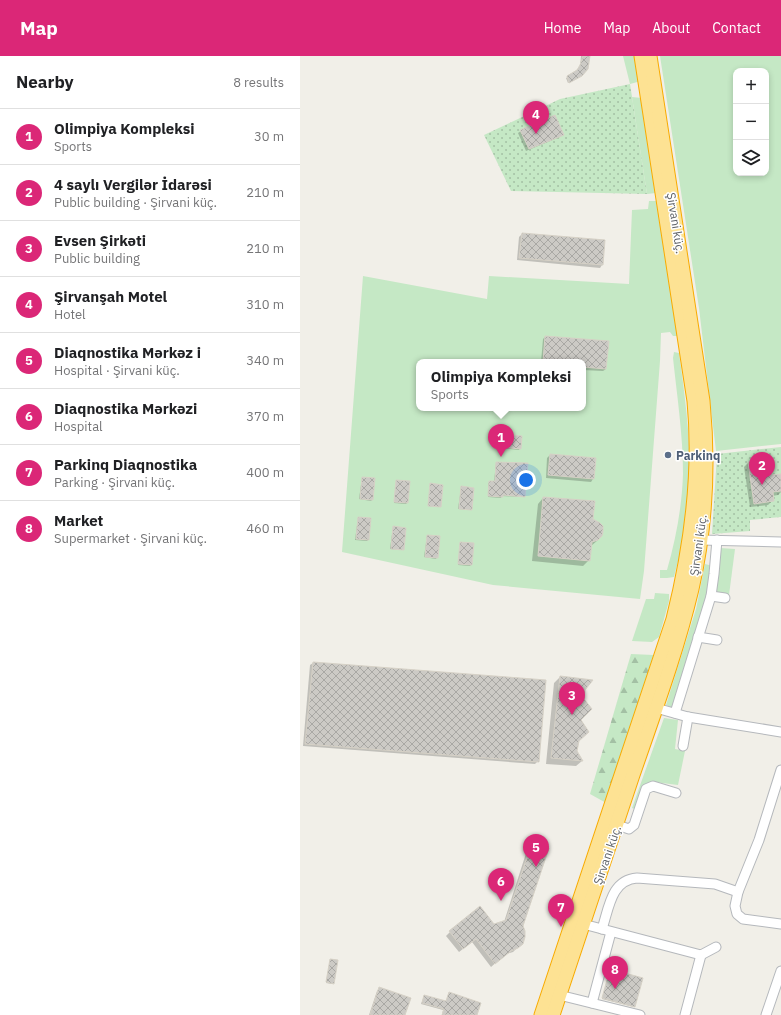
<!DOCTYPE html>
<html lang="en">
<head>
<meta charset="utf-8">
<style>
  :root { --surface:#fff; --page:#f6f6f6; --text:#202124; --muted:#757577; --line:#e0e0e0; --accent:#db2777 }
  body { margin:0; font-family:"IBM Plex Sans",sans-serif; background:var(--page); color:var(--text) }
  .controls { position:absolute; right:12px; top:12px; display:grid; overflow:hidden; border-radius:8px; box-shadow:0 2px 6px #0003 }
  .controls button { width:36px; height:36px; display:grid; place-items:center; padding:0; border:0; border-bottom:1px solid var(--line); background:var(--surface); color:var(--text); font:20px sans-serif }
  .you { position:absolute; left:226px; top:424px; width:14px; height:14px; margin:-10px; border:3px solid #fff; border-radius:50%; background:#1a73e8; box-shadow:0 0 0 6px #1a73e833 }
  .badge { display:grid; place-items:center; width:26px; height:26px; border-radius:50%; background:var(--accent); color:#fff; font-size:13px; font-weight:700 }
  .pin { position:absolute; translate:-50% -33px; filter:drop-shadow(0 1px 2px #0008) }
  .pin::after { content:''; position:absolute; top:21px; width:14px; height:12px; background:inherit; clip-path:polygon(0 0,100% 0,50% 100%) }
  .popup { position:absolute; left:116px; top:303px; width:170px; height:52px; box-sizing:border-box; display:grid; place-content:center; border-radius:8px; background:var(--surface); filter:drop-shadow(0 1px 3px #0005); font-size:13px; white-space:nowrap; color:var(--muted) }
  .popup b { font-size:15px; color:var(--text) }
  .popup::after { content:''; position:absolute; left:50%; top:100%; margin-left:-8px; border:8px solid transparent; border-top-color:var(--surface) }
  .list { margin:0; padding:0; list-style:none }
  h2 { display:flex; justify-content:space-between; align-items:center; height:52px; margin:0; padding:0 16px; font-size:17px }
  h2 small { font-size:13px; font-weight:400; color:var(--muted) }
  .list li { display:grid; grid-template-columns:26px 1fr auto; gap:12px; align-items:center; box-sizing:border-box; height:56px; padding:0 16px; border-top:1px solid var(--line) }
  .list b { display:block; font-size:15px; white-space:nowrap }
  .list p { margin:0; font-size:13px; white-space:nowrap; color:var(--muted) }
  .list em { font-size:13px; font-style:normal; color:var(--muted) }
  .icon { flex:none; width:22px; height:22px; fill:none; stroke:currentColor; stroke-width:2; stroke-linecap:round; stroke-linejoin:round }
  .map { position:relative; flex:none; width:481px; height:959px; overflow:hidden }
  header { display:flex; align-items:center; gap:24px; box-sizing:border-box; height:56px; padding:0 20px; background:var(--accent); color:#fff }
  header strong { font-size:19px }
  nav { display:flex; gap:22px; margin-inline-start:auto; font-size:14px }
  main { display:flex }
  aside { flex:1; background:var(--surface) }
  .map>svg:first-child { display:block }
</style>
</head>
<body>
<header>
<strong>Map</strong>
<nav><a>Home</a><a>Map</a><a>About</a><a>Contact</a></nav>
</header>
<main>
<aside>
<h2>Nearby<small>8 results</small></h2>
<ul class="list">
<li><span class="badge">1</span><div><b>Olimpiya Kompleksi</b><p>Sports</p></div><em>30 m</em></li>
<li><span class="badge">2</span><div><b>4 saylı Vergilər İdarəsi</b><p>Public building · Şirvani küç.</p></div><em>210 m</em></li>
<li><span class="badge">3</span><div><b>Evsen Şirkəti</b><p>Public building</p></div><em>210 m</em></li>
<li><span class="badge">4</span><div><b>Şirvanşah Motel</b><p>Hotel</p></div><em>310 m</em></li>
<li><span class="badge">5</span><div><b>Diaqnostika Mərkəz i</b><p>Hospital · Şirvani küç.</p></div><em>340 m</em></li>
<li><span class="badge">6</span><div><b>Diaqnostika Mərkəzi</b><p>Hospital</p></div><em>370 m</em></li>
<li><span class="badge">7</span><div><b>Parkinq Diaqnostika</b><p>Parking · Şirvani küç.</p></div><em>400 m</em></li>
<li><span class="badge">8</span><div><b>Market</b><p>Supermarket · Şirvani küç.</p></div><em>460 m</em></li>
</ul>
</aside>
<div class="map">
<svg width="481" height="959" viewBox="0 0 481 959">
  <defs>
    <pattern id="forest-firs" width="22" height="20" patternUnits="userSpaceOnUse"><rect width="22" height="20" fill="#c5e8c5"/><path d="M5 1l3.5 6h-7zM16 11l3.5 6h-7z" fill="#a3c0a4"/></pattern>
    <pattern id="park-dots" width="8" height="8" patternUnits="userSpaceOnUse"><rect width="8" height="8" fill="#c5e8c5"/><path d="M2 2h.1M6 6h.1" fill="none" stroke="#a3c0a4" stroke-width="1.8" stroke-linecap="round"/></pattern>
    <pattern id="building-cross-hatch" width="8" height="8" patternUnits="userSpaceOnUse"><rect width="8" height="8" fill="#cccac5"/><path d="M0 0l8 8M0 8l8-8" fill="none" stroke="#a9a8a4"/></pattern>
  </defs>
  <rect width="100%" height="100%" fill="#f1efe8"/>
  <!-- green -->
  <g fill="#c5e8c5" fill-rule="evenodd">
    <path d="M 323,0 L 337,0 L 341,25 L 330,28 Z"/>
    <path d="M 360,0 L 481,0 L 481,388 L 416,395 L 399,252 ZM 436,15 L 466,15 L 466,117 L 436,117 Z"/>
    <path d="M 332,41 L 342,42 L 356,137 L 347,138 Z"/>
    <path d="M 349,145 L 356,145 L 378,280 L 373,280 L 370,276 L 361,277 L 360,305 L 344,515 L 340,543 L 193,529 L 42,496 L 63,220 L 187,243 L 189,220 L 329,228 L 332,154 L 348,153 ZM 119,306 L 283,306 L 283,352 L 119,352 Z"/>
    <path d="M 374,296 L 379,297 C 387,354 394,410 387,467 C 385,485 378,503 374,521 L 367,522 L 360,522 L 360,514 L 367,514 C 376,483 382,450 383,418 C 383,379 377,340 373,302 Z"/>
    <path d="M 420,492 L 435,493 L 429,539 L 414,537 Z"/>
    <path d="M 405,508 L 413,510 L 409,536 L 373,652 L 366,649 L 396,553 Z"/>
    <path d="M 355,537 L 369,538 L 369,545 L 359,581 L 352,586 L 332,585 L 346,543 L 354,543 Z"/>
    <path d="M 364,662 L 378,664 L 375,693 L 385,695 L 378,729 L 354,726 L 349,727 L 346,730 L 337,754 L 332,752 Z"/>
  </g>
  <!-- forest -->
  <path fill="url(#forest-firs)" d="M 331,598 L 354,599 L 308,748 L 290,738 Z"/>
  <!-- park -->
  <g fill="url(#park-dots)">
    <path d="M 330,28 L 347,138 L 211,135 L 184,79 L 260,43 Z"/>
    <path d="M 481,391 L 481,461 L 450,464 L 450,475 L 412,478 L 417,398 Z"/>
  </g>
  <!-- shadow -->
  <g fill="#0003">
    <path d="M 281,0 L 289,0 L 280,20 L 268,27 L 266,22 L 273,18 L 280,11 Z"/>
    <path d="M 221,75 L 262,79 L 260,81 L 226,95 L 218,77 Z"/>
    <path d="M 222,178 L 304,185 L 302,209 L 300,212 L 217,204 L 219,181 Z"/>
    <path d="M 245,281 L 306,313 L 303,315 L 283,314 L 283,306 L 241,306 L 243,283 Z"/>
    <path d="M 202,379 L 220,392 L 219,394 L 200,392 Z"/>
    <path d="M 250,399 L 293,423 L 291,426 L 246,422 L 247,402 Z"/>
    <path d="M 196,407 L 224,440 L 223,441 L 202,440 L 201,442 L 188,441 L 188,427 L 194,426 Z"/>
    <path d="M 448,407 L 469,421 L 481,426 L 481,436 L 478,439 L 472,440 L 473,444 L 468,449 L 450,451 L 444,411 Z"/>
    <path d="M 62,422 L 72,444 L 71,445 L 59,443 Z"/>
    <path d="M 97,425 L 107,447 L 106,448 L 94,447 Z"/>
    <path d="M 131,428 L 140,450 L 139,451 L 128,450 Z"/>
    <path d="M 161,432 L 171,453 L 170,454 L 158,453 Z"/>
    <path d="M 243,442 L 292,463 L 298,484 L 291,490 L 289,504 L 283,510 L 232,505 L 238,448 Z"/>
    <path d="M 58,462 L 68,484 L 67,485 L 55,484 Z"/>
    <path d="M 93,471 L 103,493 L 102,494 L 90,493 Z"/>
    <path d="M 127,480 L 137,501 L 136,503 L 124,501 Z"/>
    <path d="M 161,487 L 171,509 L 170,510 L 158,509 Z"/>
    <path d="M 13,607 L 238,705 L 235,708 L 3,690 L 10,609 Z"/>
    <path d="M 260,621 L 284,633 L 276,695 L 282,705 L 276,710 L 246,708 L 254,627 Z"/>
    <path d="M 232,787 L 222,870 L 222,887 L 213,896 L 206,898 L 191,911 L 172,886 L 159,896 L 146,880 L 150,876 L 194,870 L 204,866 L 228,791 Z"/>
    <path d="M 30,904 L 33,927 L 32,928 L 26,927 Z"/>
    <path d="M 310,914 L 335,950 L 334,951 L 302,943 Z"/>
    <path d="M 80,932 L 104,959 L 69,959 L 77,935 Z"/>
    <path d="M 124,940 L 146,946 L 176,959 L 142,959 L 143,954 L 121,948 Z"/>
  </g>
  <!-- building -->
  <g fill="url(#building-cross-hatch)" stroke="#d6d1c6">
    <path d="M 283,0 L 290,0 L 288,13 L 282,20 L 269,27 L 267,20 L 277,14 L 280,9 Z"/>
    <path d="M 255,59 L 264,79 L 229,93 L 220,74 Z"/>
    <path d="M 222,177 L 305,184 L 303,209 L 219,202 Z"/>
    <path d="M 245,280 L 309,285 L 306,313 L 283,311 L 283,306 L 243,306 Z"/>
    <path d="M 202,378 L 222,380 L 221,393 L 200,391 Z"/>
    <path d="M 250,398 L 296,402 L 294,423 L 248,419 Z"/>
    <path d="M 467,403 L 470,419 L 481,418 L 481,435 L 473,436 L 474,445 L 454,448 L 448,406 Z"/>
    <path d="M 196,406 L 228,407 L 225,441 L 203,439 L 203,441 L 188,440 L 189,425 L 195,425 Z"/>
    <path d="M 62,421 L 75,422 L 73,444 L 60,443 Z"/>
    <path d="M 96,424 L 110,425 L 108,447 L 94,446 Z"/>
    <path d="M 130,427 L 143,429 L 141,451 L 128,450 Z"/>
    <path d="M 161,430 L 174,432 L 172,454 L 159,453 Z"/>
    <path d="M 243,441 L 295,445 L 293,463 L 300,467 L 303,470 L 303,476 L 302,480 L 298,484 L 292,486 L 290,505 L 238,500 Z"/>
    <path d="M 58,461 L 71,462 L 69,484 L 56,483 Z"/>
    <path d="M 93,470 L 106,472 L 104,494 L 91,493 Z"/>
    <path d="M 127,479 L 140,480 L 138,502 L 125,501 Z"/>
    <path d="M 160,486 L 174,487 L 172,509 L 158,508 Z"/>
    <path d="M 13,606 L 246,624 L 239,706 L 5,688 Z"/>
    <path d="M 260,620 L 293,624 L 285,634 L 284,643 L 292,653 L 281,664 L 289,676 L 279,685 L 277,695 L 283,705 L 251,702 Z"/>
    <path d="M 232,786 L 249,792 L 223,870 L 225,875 L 225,881 L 223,888 L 218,892 L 211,895 L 195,908 L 176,883 L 163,893 L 149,875 L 180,850 L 194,868 L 206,864 Z"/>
    <path d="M 30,903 L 38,904 L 34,928 L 26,926 Z"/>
    <path d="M 310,913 L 343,922 L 335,951 L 302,942 Z"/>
    <path d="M 79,931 L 111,942 L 105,959 L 70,959 Z"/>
    <path d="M 149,936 L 181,947 L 177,959 L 142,959 L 144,953 L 122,947 L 124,939 L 146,945 Z"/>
  </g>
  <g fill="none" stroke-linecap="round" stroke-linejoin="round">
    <defs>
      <g id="minor">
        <path d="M 400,484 L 481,486"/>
        <path d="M 411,540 L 425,542"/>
        <path d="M 398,581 L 417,584"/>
        <path d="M 356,652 L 388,661 L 481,676"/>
        <path d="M 375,657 L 411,540 L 414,518 L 417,484"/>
        <path d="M 383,690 L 388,661"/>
        <path d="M 481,714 L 459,784 L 438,836 L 435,850 L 437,858 L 443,863 L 481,868"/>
        <path d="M 317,769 L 329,773 L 334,769 L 346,733 L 353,730 L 376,737"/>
        <path d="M 283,868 L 401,899 L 416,891"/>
        <path d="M 302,873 C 309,852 311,824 337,822 L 415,828 L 438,836"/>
        <path d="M 259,939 L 340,959"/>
        <path d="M 292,947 L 311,876"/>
        <path d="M 385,959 L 401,899"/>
        <path d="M 466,959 L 481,915"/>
      </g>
      <g id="highway">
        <path d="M 241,959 L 373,563 C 391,491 401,419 394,345 L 341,0"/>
        <path d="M 253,959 C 280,879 307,799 333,719 C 354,658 377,596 392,533 C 406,472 409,407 403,345 L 350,0"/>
      </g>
    </defs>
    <!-- minor casing -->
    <use href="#minor" stroke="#b5b8bc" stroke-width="11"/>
    <!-- highway casing -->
    <use href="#highway" stroke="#f9ab00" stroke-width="15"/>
    <!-- minor -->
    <use href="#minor" stroke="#fff" stroke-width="9"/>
    <!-- highway -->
    <use href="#highway" stroke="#fde293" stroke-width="13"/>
  </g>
  <!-- markers -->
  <circle fill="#5c6f8a" stroke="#fff" stroke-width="1.5" cx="368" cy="399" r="4"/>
  <g text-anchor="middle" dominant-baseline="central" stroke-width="3" stroke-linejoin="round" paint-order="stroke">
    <!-- street labels -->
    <g font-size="12" fill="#5f6368" stroke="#fff">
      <text transform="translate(376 167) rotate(81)">Şirvani küç.</text>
      <text transform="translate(398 489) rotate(-82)">Şirvani küç.</text>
      <text transform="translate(307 799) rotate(-71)">Şirvani küç.</text>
    </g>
    <!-- service labels -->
    <g font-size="12" font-weight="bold" fill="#4e5e75" stroke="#fff" text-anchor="start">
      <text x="376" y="399">Parkinq</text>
    </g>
  </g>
</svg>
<div class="controls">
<button>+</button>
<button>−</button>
<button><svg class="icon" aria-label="layers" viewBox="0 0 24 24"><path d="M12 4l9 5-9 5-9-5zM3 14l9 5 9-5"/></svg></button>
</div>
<div class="you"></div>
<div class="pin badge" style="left:201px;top:401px">1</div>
<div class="popup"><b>Olimpiya Kompleksi</b>Sports</div>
<div class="pin badge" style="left:462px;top:429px">2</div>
<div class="pin badge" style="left:272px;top:659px">3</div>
<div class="pin badge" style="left:236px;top:78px">4</div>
<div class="pin badge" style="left:236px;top:811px">5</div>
<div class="pin badge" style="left:201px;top:845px">6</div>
<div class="pin badge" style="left:261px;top:871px">7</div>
<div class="pin badge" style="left:315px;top:933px">8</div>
</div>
</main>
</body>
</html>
